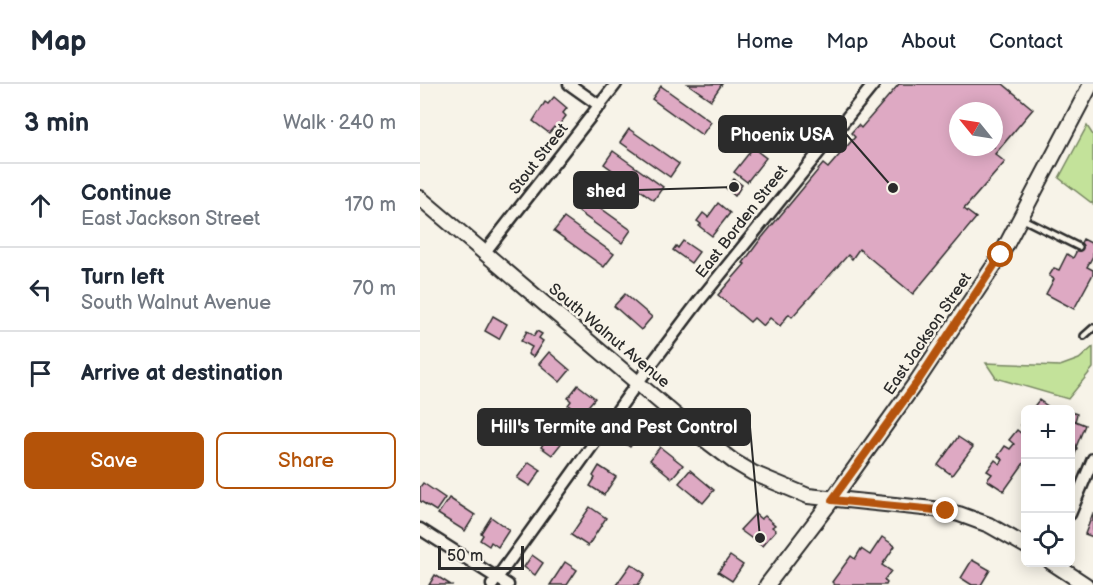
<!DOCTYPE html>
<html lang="en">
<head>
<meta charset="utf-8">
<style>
  :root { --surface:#fff; --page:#f6f6f7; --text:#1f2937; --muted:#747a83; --line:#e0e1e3; --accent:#b45309 }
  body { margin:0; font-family:"Balsamiq Sans",sans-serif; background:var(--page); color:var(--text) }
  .controls { position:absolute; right:18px; bottom:18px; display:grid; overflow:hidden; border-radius:9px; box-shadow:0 3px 15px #0003 }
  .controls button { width:54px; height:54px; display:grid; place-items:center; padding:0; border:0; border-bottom:2px solid var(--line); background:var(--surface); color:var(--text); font:30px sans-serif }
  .compass { position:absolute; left:529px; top:18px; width:54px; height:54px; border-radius:50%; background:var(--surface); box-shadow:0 3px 15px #0003; rotate:300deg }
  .scale { position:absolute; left:18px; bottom:15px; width:86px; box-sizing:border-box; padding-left:6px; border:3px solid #2b2b2b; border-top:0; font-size:16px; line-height:21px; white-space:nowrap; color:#2b2b2b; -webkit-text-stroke:4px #f7f3e8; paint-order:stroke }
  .stop { position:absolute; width:18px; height:18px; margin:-14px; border:4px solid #b45309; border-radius:50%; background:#fff }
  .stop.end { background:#b45309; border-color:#fff; box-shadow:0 2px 6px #0008 }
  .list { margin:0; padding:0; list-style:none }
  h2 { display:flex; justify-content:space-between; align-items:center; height:78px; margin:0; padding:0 24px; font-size:26px }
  h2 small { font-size:20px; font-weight:400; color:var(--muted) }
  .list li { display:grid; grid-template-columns:39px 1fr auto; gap:18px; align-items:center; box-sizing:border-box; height:84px; padding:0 24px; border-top:2px solid var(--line) }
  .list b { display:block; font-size:22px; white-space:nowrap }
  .list p { margin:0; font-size:20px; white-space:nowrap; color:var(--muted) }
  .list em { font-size:20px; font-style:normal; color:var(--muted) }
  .actions { display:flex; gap:12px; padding:18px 24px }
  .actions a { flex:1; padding:14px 0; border:2px solid var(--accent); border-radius:9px; text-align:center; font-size:21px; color:var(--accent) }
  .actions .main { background:var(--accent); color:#fff }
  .icon { flex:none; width:33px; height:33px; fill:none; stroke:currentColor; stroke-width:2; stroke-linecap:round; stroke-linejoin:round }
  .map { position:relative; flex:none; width:673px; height:501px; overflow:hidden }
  header { display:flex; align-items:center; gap:36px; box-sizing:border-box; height:84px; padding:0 30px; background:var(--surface); border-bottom:2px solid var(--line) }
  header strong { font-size:28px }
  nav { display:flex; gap:33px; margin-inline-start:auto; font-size:21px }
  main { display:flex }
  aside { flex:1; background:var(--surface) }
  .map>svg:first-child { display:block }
</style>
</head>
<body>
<header>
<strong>Map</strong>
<nav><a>Home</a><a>Map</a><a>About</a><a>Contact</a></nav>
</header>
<main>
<aside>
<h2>3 min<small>Walk · 240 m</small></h2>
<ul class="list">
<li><svg class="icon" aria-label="ahead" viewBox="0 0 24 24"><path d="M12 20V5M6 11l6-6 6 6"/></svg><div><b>Continue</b><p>East Jackson Street</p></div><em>170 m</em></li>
<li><svg class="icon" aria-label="left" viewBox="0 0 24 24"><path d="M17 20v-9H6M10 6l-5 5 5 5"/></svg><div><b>Turn left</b><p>South Walnut Avenue</p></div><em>70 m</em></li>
<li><svg class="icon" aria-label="arrive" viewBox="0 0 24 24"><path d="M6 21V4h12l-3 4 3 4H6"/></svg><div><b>Arrive at destination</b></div></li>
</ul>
<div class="actions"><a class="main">Save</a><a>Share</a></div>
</aside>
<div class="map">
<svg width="673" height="501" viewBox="0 0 673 501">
  <rect width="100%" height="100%" fill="#f7f3e8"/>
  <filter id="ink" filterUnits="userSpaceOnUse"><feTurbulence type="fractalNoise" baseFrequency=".0167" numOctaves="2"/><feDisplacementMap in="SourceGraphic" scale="12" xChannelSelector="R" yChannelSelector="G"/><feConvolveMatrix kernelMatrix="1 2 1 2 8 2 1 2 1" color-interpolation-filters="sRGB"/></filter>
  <g filter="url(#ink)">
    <!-- green -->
    <g fill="#c3e29a" stroke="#778662" stroke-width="1.5">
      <path d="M 667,42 L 673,51 L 673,120 L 639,94 Z"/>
      <path d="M 673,263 L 673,284 L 648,315 L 576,294 L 566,279 L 640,282 L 659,275 Z"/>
    </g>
    <!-- building -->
    <g fill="#dea9c3" stroke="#2b2b2b" stroke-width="1.5" fill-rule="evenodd">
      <path d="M 268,0 L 302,0 L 291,16 Z"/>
      <path d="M 479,0 L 583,0 L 613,25 L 575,70 L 585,78 L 544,125 L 556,134 L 493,210 L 439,165 L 432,175 L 428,171 L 372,233 L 369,230 L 360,242 L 350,234 L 343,242 L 334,234 L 330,238 L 298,211 L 325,180 L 323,179 L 340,156 L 403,80 L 408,84 L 435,53 L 431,49 L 438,41 L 441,44 ZM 538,27 L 574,27 L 574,63 L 538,63 Z"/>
      <path d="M 241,2 L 291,38 L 282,51 L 232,15 Z"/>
      <path d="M 134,13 L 147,24 L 143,29 L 146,32 L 136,45 L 134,43 L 129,49 L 113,37 L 125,18 L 128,20 Z"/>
      <path d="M 209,45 L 259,80 L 250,93 L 200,58 Z"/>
      <path d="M 333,64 L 346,74 L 327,98 L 314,88 Z"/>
      <path d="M 193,67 L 243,103 L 234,116 L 184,80 Z"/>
      <path d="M 314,95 L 322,101 L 315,112 L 306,104 Z"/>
      <path d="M 161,110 L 211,146 L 202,159 L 152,123 Z"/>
      <path d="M 298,119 L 310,129 L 292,152 L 279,142 L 281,140 L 277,137 L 283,129 L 288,133 Z"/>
      <path d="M 144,134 L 194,170 L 184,183 L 134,147 Z"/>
      <path d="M 663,155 L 673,160 L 673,172 L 667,183 L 673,186 L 673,190 L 654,225 L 626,210 L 634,195 L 629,192 L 634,184 L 639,186 L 647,170 L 653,174 Z"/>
      <path d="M 263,157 L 279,168 L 271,179 L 253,166 L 256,162 L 258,164 Z"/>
      <path d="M 205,210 L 232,233 L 221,246 L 194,222 Z"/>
      <path d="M 73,232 L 87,240 L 79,255 L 65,247 Z"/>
      <path d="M 107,247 L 114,252 L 117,247 L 122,250 L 119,254 L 123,257 L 113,273 L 108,270 L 112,263 L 101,257 Z"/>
      <path d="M 129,268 L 150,286 L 140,298 L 119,280 Z"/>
      <path d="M 158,301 L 175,314 L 164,327 L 159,323 L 156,327 L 148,321 L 151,317 L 148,314 Z"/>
      <path d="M 619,316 L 633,326 L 612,325 Z"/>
      <path d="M 651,328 L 657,330 L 655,337 L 665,341 L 656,363 L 657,364 L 653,377 L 650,377 Z"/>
      <path d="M 606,334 L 606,376 L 584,407 L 567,396 L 572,390 L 567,387 L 575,376 L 580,380 L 583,376 L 578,372 L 585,362 L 590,365 L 594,360 L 589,356 L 597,346 L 602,350 L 605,344 L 601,341 Z"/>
      <path d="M 203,342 L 217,353 L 210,363 L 201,357 L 199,359 L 193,355 Z"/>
      <path d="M 132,347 L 144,356 L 132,371 L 121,363 Z"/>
      <path d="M 538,353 L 553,363 L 532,391 L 518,381 Z"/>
      <path d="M 240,363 L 263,381 L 252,394 L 230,376 Z"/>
      <path d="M 109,378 L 121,386 L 110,402 L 97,394 Z"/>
      <path d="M 179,382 L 196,393 L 184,411 L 170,402 L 175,394 L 173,392 Z"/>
      <path d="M 270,386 L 294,406 L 283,419 L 259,399 Z"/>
      <path d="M 3,399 L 25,414 L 16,427 L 0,417 L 0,403 Z"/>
      <path d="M 29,414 L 55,431 L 45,447 L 18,430 Z"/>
      <path d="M 170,423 L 186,434 L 168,462 L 151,451 Z"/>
      <path d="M 673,429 L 673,453 L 665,450 Z"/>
      <path d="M 335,430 L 341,435 L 345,432 L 355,441 L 352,443 L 356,446 L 342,462 L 320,446 Z"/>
      <path d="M 71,433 L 89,446 L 78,463 L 71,458 L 69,462 L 60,456 L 63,451 L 61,449 Z"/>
      <path d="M 462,453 L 475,462 L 462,481 L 471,487 L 464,496 L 467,499 L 466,501 L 415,501 L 412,498 L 431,472 L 435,475 L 441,465 L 450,471 Z"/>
      <path d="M 112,471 L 123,479 L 115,491 L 104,483 Z"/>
      <path d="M 310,472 L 323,481 L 312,497 L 298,488 Z"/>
      <path d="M 552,476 L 570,486 L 561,501 L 552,501 L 541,494 Z"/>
      <path d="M 145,478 L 157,486 L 147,501 L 130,501 Z"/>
      <path d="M 211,480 L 225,490 L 218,501 L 196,501 Z"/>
      <path d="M 15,491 L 31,501 L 9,501 Z"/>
    </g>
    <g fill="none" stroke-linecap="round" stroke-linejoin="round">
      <defs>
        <g id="service">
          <path d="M 601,134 L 659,163"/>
          <path d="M 664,252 L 673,244"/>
        </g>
        <g id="minor">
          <path d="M 149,0 L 180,22"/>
          <path d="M 65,168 L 196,0"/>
          <path d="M 650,430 L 673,375"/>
          <path d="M 0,445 L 88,501"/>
          <path d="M 72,501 L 218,298 L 279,217 L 454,0"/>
        </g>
        <g id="tertiary">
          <path d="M 0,114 L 280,352 L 313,377 L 333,389 L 388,412 L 513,425 L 539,430 L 569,441 L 606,462"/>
          <path d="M 631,478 L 666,501"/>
          <path d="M 347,501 L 412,416 L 497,297 L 581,171 L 671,0"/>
        </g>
      </defs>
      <!-- service casing -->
      <use href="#service" stroke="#2b2b2b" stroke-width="10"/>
      <!-- minor casing -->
      <use href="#minor" stroke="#2b2b2b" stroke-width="15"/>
      <!-- tertiary casing -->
      <use href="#tertiary" stroke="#2b2b2b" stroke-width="18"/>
      <!-- service -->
      <use href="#service" stroke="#f7f3e8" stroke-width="5"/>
      <!-- minor -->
      <use href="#minor" stroke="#f7f3e8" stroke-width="10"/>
      <!-- tertiary -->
      <use href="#tertiary" stroke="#f7f3e8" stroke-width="14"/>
    </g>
  </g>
  <g fill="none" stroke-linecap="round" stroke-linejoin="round" filter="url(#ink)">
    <!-- route -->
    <path stroke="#b45309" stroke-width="8" d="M 526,427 L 412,416 L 498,297 L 581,171"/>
  </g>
  <g text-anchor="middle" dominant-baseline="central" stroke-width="5" stroke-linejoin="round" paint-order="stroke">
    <!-- street labels -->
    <g font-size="16" fill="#2b2b2b" stroke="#f7f3e8">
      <text transform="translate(119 75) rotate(-52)">Stout Street</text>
      <text transform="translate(322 138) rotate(-52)">East Borden Street</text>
      <text transform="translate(508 250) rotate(-56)">East Jackson Street</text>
      <text transform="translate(189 252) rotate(40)">South Walnut Avenue</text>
    </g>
  </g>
  <!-- callouts -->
  <path fill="none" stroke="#2b2b2b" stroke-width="2" d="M473 104L426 50M314 103L218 106M340 454L330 343"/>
  <g fill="#2b2b2b" stroke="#f7f3e8" stroke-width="2">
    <circle cx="473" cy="104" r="6"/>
    <circle cx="314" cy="103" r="6"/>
    <circle cx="340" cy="454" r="6"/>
  </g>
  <g fill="#2b2b2b" stroke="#2b2b2b" stroke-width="2">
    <rect x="299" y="32" width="127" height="36" rx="6"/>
    <rect x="154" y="88" width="64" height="36" rx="6"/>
    <rect x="58" y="325" width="272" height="36" rx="6"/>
  </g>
  <g font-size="18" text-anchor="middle" font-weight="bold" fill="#fff">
    <text x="362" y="57">Phoenix USA</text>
    <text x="186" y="113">shed</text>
    <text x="194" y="349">Hill's Termite and Pest Control</text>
  </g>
</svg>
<div class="controls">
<button>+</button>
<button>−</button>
<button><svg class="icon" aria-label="locate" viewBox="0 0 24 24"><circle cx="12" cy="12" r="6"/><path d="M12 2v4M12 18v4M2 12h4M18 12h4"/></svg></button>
</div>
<svg class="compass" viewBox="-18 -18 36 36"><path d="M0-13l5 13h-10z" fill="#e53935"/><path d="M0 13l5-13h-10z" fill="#747a83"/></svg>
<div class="scale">50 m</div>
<div class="stop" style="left:581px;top:171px"></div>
<div class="stop end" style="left:526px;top:427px"></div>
</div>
</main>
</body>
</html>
